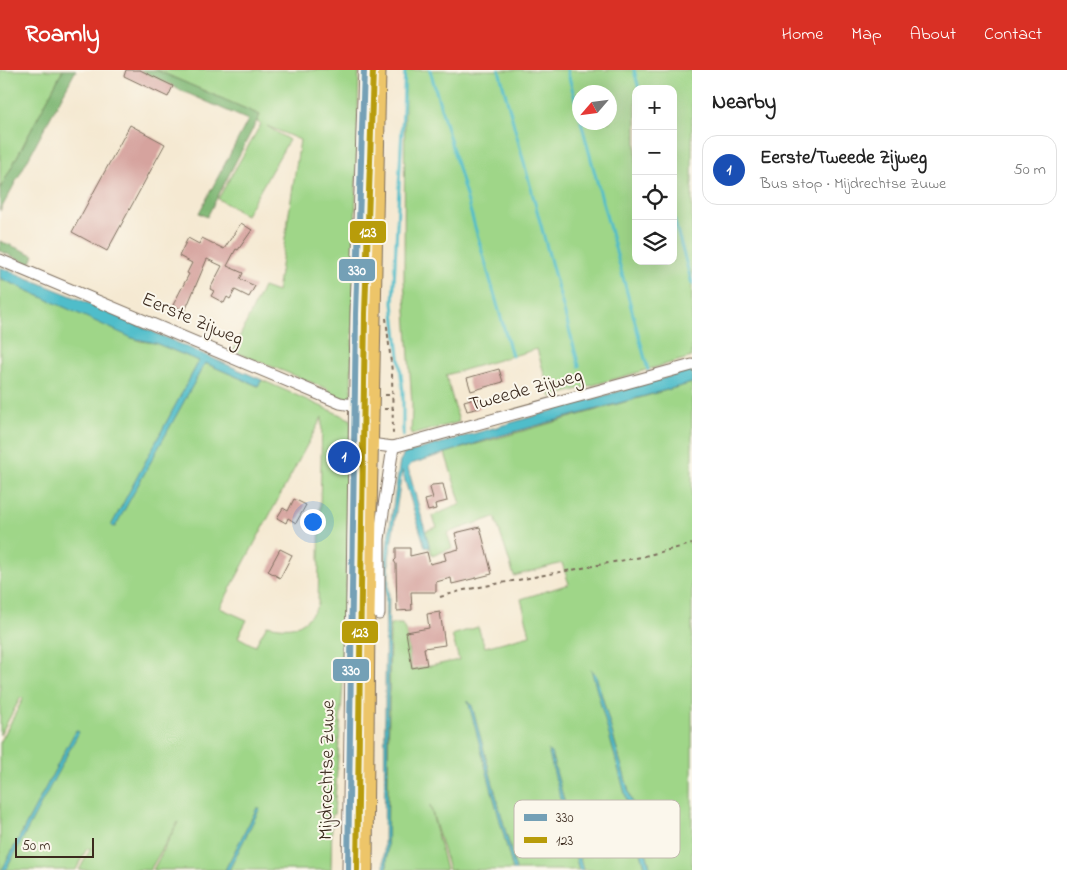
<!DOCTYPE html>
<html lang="en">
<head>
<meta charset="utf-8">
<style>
  :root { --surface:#fff; --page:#f2f2f2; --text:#222; --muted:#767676; --line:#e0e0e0; --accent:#d93025 }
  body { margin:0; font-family:"Indie Flower",sans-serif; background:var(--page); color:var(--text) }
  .controls { position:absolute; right:15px; top:15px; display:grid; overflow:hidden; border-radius:10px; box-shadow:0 5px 20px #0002 }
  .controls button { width:45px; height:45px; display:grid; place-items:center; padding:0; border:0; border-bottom:1px solid var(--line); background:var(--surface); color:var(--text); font:25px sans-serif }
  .compass { position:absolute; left:572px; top:15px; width:45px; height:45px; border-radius:50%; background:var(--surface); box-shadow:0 5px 20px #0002; rotate:242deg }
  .scale { position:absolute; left:15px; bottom:12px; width:79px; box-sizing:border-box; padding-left:5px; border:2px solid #3b2a1e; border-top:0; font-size:14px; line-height:18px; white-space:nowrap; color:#3b2a1e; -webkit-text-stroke:4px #fbf7ec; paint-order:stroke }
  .you { position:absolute; left:312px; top:451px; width:18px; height:18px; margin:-12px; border:4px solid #fff; border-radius:50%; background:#1a73e8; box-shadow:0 0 0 8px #1a73e833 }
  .badge { display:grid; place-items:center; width:32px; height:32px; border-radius:50%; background:var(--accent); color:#fff; font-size:16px; font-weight:700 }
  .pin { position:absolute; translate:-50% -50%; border:2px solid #fff; box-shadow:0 1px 5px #0006 }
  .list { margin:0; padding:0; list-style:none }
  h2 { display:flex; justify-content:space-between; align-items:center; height:65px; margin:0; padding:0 20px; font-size:21px }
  h2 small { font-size:16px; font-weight:400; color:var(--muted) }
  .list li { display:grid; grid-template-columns:32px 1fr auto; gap:15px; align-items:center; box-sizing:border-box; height:70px; margin:0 10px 10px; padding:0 10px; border:1px solid var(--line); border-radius:15px }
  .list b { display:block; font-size:19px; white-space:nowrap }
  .list p { margin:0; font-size:16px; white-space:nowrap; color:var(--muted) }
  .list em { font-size:16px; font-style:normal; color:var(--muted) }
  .icon { flex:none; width:28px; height:28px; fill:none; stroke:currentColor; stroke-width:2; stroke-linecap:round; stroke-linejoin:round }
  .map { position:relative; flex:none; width:692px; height:800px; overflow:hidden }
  header { display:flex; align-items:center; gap:30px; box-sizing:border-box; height:70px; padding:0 25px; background:var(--accent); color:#fff }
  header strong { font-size:24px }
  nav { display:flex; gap:28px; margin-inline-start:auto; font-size:18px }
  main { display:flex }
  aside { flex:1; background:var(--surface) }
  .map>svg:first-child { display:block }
</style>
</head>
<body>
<header>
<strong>Roamly</strong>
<nav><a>Home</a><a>Map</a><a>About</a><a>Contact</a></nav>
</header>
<main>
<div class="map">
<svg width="692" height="800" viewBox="0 0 692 800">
  <rect width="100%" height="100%" fill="#fbf7ec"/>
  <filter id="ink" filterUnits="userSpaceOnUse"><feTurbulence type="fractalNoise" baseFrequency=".02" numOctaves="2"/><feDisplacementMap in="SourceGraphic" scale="10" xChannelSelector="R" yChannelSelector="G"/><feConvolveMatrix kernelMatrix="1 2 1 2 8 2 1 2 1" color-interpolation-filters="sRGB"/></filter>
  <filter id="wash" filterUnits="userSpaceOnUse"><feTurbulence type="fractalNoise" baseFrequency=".0096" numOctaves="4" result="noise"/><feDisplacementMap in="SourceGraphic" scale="20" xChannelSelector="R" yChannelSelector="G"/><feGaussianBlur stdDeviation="1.12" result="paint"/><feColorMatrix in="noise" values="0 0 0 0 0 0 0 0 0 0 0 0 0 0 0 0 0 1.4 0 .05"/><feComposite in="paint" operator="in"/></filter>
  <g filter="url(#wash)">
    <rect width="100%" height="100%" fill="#f5e9d2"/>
    <!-- green -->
    <g fill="#9fd688" stroke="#6d8053" fill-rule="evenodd">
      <path d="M 0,0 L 63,0 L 0,119 Z"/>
      <path d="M 156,0 L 359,0 L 351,327 L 346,330 L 329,325 L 328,319 L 233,281 L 263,217 L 277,222 L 300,70 L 267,56 L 289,70 L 246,145 L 218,129 L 261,54 L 257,52 L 260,45 Z"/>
      <path d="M 405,0 L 692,0 L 692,287 L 551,327 L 537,279 L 446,305 L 459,352 L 411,365 L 412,335 L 404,209 ZM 636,19 L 673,19 L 673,191 L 636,191 ZM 580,22 L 610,22 L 610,52 L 580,52 Z"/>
      <path d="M 0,208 L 140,271 L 155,273 L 199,291 L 112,455 L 114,457 L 205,293 L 258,316 L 262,310 L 352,350 L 343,614 L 334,744 L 332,745 L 331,800 L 229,800 L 259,738 L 257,739 L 225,800 L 153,800 L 178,752 L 150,800 L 79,800 L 91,778 L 86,780 L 76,800 L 6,800 L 78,662 L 76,661 L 2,800 L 0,800 L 0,673 L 23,629 L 21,627 L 0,665 ZM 322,347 L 318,535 C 303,559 292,560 267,555 L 255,576 L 238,567 L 247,550 L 220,538 Z"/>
      <path d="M 692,313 L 692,800 L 651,800 L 601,623 L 592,600 L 646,800 L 583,800 L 551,683 L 549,681 L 579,800 L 516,800 L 472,636 L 469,632 L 513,800 L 449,800 L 430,735 L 446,800 L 387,800 L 390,554 L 402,554 L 406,562 L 411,600 L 459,590 L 452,565 L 478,557 L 485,577 L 530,565 L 521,529 L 569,514 L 562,493 L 514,506 L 495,447 L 447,463 L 452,478 L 432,486 L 425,461 L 437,457 L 432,446 L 461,434 L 445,383 Z"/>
    </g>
    <!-- forest -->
    <g fill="#7fb774" stroke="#5d7049">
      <path d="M 63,0 L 76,0 L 0,141 L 0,119 Z"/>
      <path d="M 135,0 L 156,0 L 260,45 L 207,147 L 199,143 L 248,50 Z"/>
      <path d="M 0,171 L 34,185 L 30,194 L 0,181 Z"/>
    </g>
    <!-- water -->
    <g fill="#50bdca" stroke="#467474">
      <path d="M 0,197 L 74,227 L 262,310 L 258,316 L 205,293 L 115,457 L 111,456 L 199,291 L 155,273 L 132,268 L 0,208 Z"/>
      <path d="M 692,300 L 692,313 L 499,366 L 411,394 L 408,398 L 430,478 L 425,477 L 402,401 L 389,489 L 387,800 L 384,800 L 386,482 L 400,391 L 404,384 Z"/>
      <path d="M 591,599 L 596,605 L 601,623 L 651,800 L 646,800 Z"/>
      <path d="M 468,631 L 472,636 L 516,800 L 513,800 Z"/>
      <path d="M 76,660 L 79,662 L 6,800 L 2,800 Z"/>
      <path d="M 548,680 L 551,683 L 583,800 L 579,800 Z"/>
      <path d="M 257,738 L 260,738 L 229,800 L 225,800 Z"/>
    </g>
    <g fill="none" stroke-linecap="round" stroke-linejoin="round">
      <!-- stream -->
      <g stroke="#50bdca" stroke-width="3">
        <path d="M 430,0 L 512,286"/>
        <path d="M 499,0 L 579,296"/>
        <path d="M 567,0 L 580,47"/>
        <path d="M 634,0 L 639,19"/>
        <path d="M 581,52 L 648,300"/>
        <path d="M 673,145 L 692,214"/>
        <path d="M 403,366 L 403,322 L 393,233 L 405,0"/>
      </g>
    </g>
    <g id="blocks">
      <!-- building -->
      <g fill="#d6a39e">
        <path d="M 126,0 L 140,0 L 173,16 L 168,27 L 124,6 Z"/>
        <path d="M 130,55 L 165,74 L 107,181 L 72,162 Z"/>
        <path d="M 241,153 L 252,160 L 238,180 L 236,179 L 227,196 L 243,203 L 240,209 L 255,216 L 249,227 L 235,220 L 230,229 L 227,227 L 224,233 L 211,226 L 214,221 L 210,219 L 222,196 L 207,189 L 185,241 L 173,235 L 189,204 L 187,203 L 192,193 L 179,186 L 188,168 L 199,174 L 202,168 L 224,179 Z"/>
        <path d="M 499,299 L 503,312 L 471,321 L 467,308 Z"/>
        <path d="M 478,327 L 480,338 L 467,341 L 464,331 Z"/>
        <path d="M 443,414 L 447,431 L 435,434 L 436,439 L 428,441 L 425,430 L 433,428 L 430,418 L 432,415 Z"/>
        <path d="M 294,429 L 306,435 L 296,453 L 288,448 L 286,453 L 277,448 L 283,438 L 288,441 Z"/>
        <path d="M 480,457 L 492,504 L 452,514 L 451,508 L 436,512 L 436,522 L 411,522 L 412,540 L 397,541 L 396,494 L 394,491 L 396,489 L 396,478 L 410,478 L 410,486 L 427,482 L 430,494 L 446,490 L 444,483 L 459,479 L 455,463 Z"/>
        <path d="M 280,479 L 292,485 L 280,508 L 268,501 Z"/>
        <path d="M 440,542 L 445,575 L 424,578 L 427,595 L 412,598 L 406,562 L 429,558 L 427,544 Z"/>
      </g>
    </g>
  </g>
  <g filter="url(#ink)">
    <use href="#blocks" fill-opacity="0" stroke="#7c6d5d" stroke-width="1"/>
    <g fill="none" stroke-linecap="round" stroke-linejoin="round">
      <defs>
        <g id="minor">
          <path d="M 0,190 L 340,333 L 371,338"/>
          <path d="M 370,374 L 393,377 L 692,295"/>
          <path d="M 379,544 L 379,469 L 393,377"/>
          <path d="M 348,800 L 356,244 L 364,0"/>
        </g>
        <path id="major" d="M 365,800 L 367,544 L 378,0"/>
      </defs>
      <!-- minor casing -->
      <use href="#minor" stroke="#7c6d5d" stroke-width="13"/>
      <!-- major casing -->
      <use href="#major" stroke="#7c6d5d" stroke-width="17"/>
      <!-- path -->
      <g stroke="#7c6d5d" stroke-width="2" stroke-dasharray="4 4" stroke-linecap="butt">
        <path d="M 386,248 L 392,302 L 393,365"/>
        <path d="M 385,325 L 393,325"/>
        <path d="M 384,339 L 394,339"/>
        <path d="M 440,527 L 464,520 L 641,487 L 692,474"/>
      </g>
      <!-- minor -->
      <use href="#minor" stroke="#fff" stroke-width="11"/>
      <!-- major -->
      <use href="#major" stroke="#edc569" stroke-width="15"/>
      <defs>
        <path id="bus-1" d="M 348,800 L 356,244 L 364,0"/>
        <path id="bus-2" d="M 357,800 L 365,244 L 373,0"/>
      </defs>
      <!-- bus-1 casing -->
      <use href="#bus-1" stroke="#fbf7ec" stroke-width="10"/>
      <!-- bus-2 casing -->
      <use href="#bus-2" stroke="#fbf7ec" stroke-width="10"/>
      <!-- bus-1 -->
      <use href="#bus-1" stroke="#74a0b6" stroke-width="6"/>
      <!-- bus-2 -->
      <use href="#bus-2" stroke="#b89c0a" stroke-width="6"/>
    </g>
  </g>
  <g text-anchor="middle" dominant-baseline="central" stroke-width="4" stroke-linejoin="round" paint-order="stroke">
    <!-- street labels -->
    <g font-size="20" fill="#3b2a1e" stroke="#fbf7ec">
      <text transform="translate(192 250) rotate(23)">Eerste Zijweg</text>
      <text transform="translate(526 321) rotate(-15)">Tweede Zijweg</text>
      <text transform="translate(328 700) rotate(-89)">Mijdrechtse Zuwe</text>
    </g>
  </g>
  <!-- legend -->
  <rect x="514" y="730" width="166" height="58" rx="8" fill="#fbf7ec" stroke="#c1baae" stroke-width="1"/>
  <rect x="524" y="744" width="23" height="7" fill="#74a0b6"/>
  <rect x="524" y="767" width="23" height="6" fill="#b89c0a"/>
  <g font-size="14" fill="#3b2a1e">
    <text x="556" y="752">330</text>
    <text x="556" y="775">123</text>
  </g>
  <g stroke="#fbf7ec" stroke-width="2">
    <rect x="349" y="150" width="38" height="24" rx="5" fill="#b89c0a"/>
    <rect x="338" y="188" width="38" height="24" rx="5" fill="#74a0b6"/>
    <rect x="341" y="550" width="38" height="24" rx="5" fill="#b89c0a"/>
    <rect x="332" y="588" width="38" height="24" rx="5" fill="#74a0b6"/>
  </g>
  <g font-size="14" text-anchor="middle" font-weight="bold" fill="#fff">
    <text x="368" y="167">123</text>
    <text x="357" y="205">330</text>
    <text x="360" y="567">123</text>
    <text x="351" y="605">330</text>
  </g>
</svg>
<div class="controls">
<button>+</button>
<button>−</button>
<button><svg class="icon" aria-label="locate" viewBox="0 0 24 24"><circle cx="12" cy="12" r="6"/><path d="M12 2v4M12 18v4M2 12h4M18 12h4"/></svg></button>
<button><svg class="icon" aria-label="layers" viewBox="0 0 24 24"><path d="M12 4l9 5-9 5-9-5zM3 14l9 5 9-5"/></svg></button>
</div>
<svg class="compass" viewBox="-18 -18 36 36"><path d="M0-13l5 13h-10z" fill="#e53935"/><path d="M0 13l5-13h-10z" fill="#767676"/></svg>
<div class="scale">50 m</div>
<div class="you"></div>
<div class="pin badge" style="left:344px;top:387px;background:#1a4fb4">1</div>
</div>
<aside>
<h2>Nearby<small></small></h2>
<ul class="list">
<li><span class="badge" style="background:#1a4fb4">1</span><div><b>Eerste/Tweede Zijweg</b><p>Bus stop · Mijdrechtse Zuwe</p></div><em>50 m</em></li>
</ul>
</aside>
</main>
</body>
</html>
